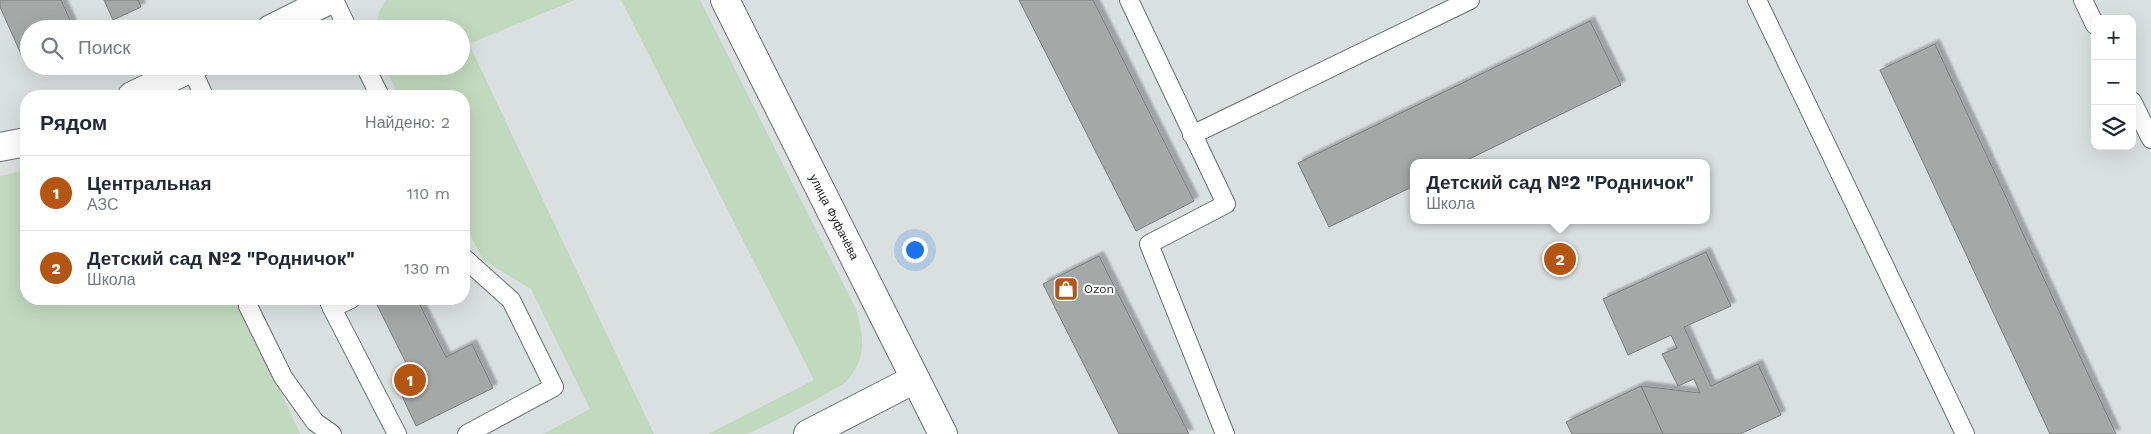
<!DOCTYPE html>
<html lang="ru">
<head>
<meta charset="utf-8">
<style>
  :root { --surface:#fff; --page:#f6f6f7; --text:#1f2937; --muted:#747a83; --line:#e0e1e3; --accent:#b55512 }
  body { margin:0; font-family:"Work Sans",sans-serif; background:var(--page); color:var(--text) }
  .controls { position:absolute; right:15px; top:15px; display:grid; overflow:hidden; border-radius:10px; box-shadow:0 5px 20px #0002 }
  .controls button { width:45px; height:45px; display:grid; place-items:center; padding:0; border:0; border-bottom:1px solid var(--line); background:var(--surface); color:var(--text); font:25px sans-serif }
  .you { position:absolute; left:914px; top:249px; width:18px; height:18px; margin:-12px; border:4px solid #fff; border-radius:50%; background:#1a73e8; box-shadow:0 0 0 8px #1a73e833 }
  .badge { display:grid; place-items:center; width:32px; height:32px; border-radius:50%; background:var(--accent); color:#fff; font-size:16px; font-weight:700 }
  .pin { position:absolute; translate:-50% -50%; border:2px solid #fff; box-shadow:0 1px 5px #0006 }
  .popup { position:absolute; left:1410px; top:159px; width:300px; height:65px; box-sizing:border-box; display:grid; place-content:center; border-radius:10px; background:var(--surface); filter:drop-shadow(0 1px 4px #0005); font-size:16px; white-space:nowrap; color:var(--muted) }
  .popup b { font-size:19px; color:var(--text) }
  .popup::after { content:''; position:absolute; left:50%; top:100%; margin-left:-10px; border:10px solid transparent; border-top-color:var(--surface) }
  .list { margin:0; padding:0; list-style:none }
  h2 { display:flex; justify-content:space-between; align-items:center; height:65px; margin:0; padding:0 20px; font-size:21px }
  h2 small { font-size:16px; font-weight:400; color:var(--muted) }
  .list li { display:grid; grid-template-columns:32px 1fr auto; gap:15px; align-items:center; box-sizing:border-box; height:75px; padding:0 20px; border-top:1px solid var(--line) }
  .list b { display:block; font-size:19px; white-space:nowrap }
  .list p { margin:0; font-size:16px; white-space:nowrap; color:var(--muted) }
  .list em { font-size:16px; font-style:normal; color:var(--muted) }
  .icon { flex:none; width:28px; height:28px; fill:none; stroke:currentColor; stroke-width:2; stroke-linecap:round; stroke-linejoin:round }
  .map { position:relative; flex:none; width:2151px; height:434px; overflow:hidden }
  .search { position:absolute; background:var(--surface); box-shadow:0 5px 20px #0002; left:20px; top:20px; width:450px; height:55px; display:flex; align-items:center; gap:12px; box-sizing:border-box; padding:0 18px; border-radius:28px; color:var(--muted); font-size:19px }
  .panel { position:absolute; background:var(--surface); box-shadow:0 5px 20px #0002; left:20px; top:90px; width:450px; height:215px; border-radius:20px }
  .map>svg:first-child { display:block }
</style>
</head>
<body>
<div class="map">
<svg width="2151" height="434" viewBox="0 0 2151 434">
  <defs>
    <filter id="shadow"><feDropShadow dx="4.5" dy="-4.5" stdDeviation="1" flood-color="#0004"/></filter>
  </defs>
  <rect width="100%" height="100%" fill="#dadfe0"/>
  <!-- green -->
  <g fill="#c1d9be">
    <path d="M 386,0 L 575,0 L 469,44 L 654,434 L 543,434 L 590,409 L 531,289 L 483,260 L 464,223 L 464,96 L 399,96 L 384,66 L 461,66 L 461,29 L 375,29 L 379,12 Z"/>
    <path d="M 621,0 L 700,0 L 856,309 C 864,336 867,357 847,381 C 843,386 754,433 746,434 C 734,434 720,434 708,434 L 814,380 Z"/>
    <path d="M 26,170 L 26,299 L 238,299 L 300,434 L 0,434 L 0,176 Z"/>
  </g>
  <!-- building -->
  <g fill="#a4a9a7" stroke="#7b7f7e" filter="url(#shadow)">
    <path d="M 0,0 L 61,0 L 74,29 L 29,29 L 29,62 L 25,63 L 0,7 Z"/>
    <path d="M 104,0 L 138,0 L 141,7 L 113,20 Z"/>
    <path d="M 1019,0 L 1093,0 L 1194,201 L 1136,231 Z"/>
    <path d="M 1590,21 L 1621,85 L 1461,163 L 1414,163 L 1414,186 L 1329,227 L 1298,163 Z"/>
    <path d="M 1935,44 L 2116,434 L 2050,434 L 1880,70 Z"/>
    <path d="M 1706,252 L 1731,306 L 1684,327 L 1711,386 L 1758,364 L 1781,415 L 1740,434 L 1663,434 L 1641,386 L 1700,393 L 1694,379 L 1678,386 L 1662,354 L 1677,348 L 1671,335 L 1628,355 L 1603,299 Z"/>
    <path d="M 1099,256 L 1189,434 L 1119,434 L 1043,284 Z"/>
    <path d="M 374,299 L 417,299 L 446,357 L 472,344 L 493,388 L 416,426 L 395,381 L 411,373 Z"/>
    <path d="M 1641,386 L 1663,434 L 1572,434 L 1566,422 Z"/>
  </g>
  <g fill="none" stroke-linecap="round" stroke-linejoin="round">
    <defs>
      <g id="service">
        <path d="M 334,0 L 348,29"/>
        <path d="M 1129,0 L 1226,204 L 1149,244 L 1225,434"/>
        <path d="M 1757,0 L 1965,434"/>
        <path d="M 2083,0 L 2095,25"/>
        <path d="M 365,66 L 380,96"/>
        <path d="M 191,68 L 204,96"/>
        <path d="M 2132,101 L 2151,139"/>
        <path d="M 1192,135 L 1470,0"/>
        <path d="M 464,258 L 511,300 L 554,387 L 467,434"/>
        <path d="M 247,299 L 248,306 L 283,377 L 315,422 L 332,434"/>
        <path d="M 328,299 L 332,308 L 351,299"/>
        <path d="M 332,308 L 397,434"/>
      </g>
      <g id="minor">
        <path d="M 271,29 L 329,0"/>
        <path d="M 132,96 L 195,66"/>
        <path d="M 0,147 L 26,142"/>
        <path d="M 808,434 L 915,379"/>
      </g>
      <path id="tertiary" d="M 725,0 L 943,434"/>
    </defs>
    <!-- service casing -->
    <use href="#service" stroke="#6a6e6e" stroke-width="20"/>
    <!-- minor casing -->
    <use href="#minor" stroke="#6a6e6e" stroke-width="30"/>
    <!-- tertiary casing -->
    <use href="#tertiary" stroke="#6a6e6e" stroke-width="30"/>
    <!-- service -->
    <use href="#service" stroke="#fff" stroke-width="18"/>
    <!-- minor -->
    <use href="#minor" stroke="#fff" stroke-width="28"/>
    <!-- tertiary -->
    <use href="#tertiary" stroke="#fff" stroke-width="28"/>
  </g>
  <!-- icons -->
  <defs>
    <symbol id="shop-square" viewBox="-11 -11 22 22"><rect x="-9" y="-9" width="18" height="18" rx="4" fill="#b55512" stroke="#fff"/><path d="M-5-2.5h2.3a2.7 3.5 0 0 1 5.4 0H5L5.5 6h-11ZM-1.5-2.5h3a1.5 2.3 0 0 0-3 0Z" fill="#fff"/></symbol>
  </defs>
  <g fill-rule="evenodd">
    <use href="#shop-square" x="1052" y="275" width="28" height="28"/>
  </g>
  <g text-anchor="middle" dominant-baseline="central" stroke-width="4" stroke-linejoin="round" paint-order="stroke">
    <!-- street labels -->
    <g font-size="12" fill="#1c1e1e" stroke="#fff">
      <text transform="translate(834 217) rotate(63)">улица Фуфачёва</text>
    </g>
    <!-- poi labels -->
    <g font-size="12" fill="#1c1e1e" stroke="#fff" text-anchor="start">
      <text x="1084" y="289">Ozon</text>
    </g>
  </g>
</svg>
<div class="controls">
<button>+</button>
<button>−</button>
<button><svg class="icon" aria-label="layers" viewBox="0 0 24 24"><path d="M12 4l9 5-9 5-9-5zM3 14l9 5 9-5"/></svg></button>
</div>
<div class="you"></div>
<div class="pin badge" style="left:410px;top:380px">1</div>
<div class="pin badge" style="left:1560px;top:259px">2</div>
<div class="popup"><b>Детский сад №2 &quot;Родничок&quot;</b>Школа</div>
<div class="search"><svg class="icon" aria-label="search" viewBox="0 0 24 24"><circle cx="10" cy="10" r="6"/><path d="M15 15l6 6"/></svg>Поиск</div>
<section class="panel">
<h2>Рядом<small>Найдено: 2</small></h2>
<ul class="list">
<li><span class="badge">1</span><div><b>Центральная</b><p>АЗС</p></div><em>110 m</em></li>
<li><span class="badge">2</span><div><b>Детский сад №2 &quot;Родничок&quot;</b><p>Школа</p></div><em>130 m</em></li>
</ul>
</section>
</div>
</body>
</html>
